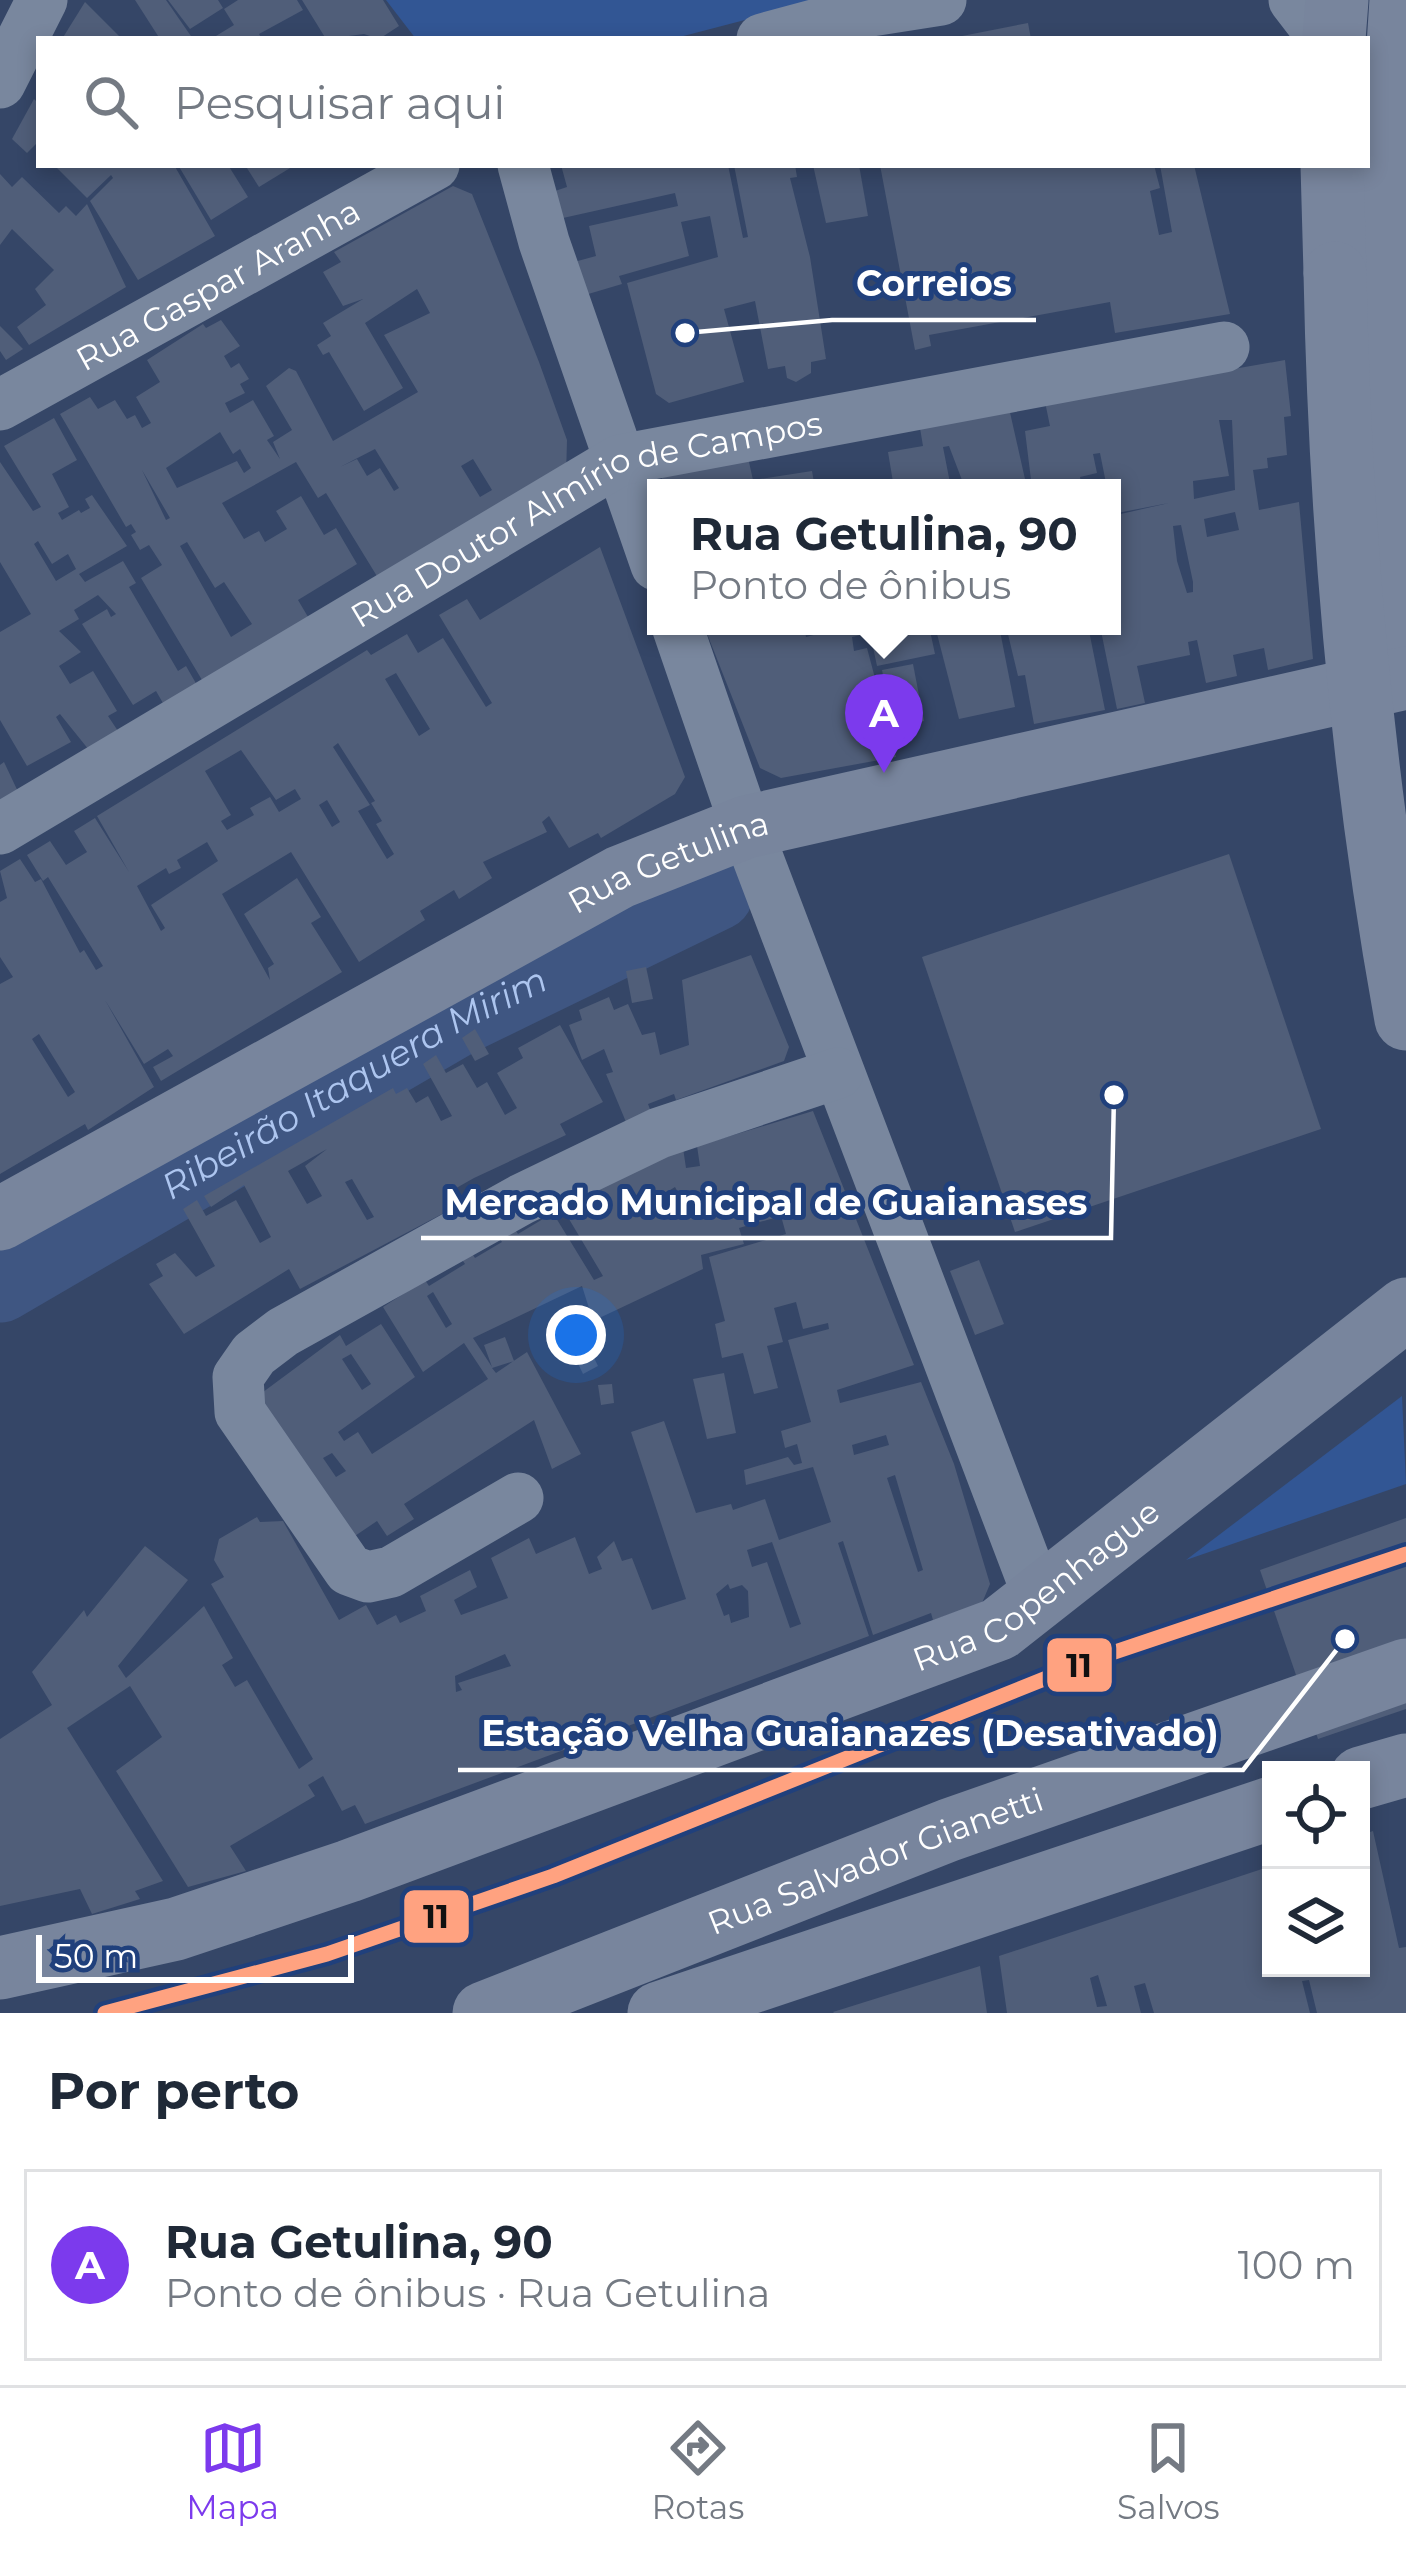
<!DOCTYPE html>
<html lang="pt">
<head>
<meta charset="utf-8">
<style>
  :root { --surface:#fff; --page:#f2f2f3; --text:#1f2937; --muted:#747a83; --line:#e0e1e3; --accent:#7c3aed }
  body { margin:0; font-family:Montserrat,sans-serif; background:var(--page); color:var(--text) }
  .controls { position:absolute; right:36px; bottom:36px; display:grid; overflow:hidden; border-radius:0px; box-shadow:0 6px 18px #0003 }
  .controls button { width:108px; height:108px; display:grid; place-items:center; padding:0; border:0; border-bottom:3px solid var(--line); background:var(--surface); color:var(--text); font:60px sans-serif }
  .scale { position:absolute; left:36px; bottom:30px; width:318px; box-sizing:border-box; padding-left:12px; border:6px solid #fff; border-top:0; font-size:33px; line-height:42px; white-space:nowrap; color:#fff; -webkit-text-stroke:9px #20407c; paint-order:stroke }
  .you { position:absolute; left:576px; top:1335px; width:42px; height:42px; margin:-30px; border:9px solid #fff; border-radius:50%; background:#1a73e8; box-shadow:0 0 0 18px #1a73e833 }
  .badge { display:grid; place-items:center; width:78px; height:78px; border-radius:50%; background:var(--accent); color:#fff; font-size:39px; font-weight:700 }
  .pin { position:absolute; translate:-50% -99px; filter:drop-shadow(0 3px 6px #0008) }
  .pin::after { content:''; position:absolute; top:63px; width:42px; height:36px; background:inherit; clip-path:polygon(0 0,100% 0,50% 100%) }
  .popup { position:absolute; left:647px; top:479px; width:474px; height:156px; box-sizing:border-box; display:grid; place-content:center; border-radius:0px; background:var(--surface); filter:drop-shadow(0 3px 9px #0005); font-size:39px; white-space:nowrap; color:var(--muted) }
  .popup b { font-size:45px; color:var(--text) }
  .popup::after { content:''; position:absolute; left:50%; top:100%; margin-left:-24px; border:24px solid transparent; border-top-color:var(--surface) }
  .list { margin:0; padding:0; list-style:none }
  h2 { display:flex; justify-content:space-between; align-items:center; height:156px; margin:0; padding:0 48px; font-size:51px }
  h2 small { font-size:39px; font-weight:400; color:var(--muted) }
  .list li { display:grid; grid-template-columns:78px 1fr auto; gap:36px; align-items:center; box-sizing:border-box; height:192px; margin:0 24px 24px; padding:0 24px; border:3px solid var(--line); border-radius:0px }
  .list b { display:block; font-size:45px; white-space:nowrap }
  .list p { margin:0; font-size:39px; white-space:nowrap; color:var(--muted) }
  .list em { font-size:39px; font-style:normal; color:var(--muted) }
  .icon { flex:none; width:66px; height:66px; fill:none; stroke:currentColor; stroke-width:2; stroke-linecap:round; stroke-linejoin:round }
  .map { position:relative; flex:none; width:1406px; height:2013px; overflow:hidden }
  .search { position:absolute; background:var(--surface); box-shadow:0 6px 18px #0003; left:36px; right:36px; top:36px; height:132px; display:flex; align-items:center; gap:30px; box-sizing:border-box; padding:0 42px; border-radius:0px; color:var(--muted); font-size:45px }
  .sheet { height:372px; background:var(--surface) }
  nav { display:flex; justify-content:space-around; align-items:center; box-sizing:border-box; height:168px; border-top:3px solid var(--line); background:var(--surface); font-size:33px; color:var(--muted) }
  nav a { display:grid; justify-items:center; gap:6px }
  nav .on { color:var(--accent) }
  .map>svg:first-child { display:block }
</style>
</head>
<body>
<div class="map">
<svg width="1406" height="2013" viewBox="0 0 1406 2013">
  <rect width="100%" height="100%" fill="#354667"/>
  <!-- green -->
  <g fill="#325694">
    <path d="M 386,0 L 821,0 L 672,39 L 416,39 Z"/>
    <path d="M 1402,1396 L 1406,1484 L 1186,1560 Z"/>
  </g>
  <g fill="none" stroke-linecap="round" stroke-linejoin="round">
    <!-- river -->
    <path stroke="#3f5682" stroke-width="75" id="s1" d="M 0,1285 L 457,1019 L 716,893"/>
  </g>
  <!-- building -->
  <g fill="#505e79" fill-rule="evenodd">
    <path d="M 135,0 L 166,0 L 193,39 L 160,39 Z"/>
    <path d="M 168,0 L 218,0 L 223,8 L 190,29 Z"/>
    <path d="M 238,0 L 297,0 L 303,10 L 259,34 L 262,39 L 211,39 L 234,25 L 224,9 Z"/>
    <path d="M 302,0 L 383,0 L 399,26 L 379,39 L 364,34 L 326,39 Z"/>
    <path d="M 85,2 L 122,39 L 62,39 Z"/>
    <path d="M 1028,23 L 1031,39 L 957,39 L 957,37 Z"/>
    <path d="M 34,99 L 39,104 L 39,141 L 27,153 L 12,139 Z"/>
    <path d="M 54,165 L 174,165 L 215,236 L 138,280 L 90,201 L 113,178 L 111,175 L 87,198 Z"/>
    <path d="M 178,165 L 228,165 L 248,197 L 211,220 Z"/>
    <path d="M 245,165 L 295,165 L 259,187 Z"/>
    <path d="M 561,165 L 728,165 L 743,238 L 748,237 L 734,165 L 795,165 L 797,177 L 790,178 L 810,257 L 826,359 L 811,362 L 811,373 L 796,382 L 787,378 L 785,366 L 768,369 L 755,301 L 724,309 L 744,382 L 669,403 L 656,394 L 627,283 L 718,257 L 710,216 L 681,222 L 689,256 L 619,276 L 622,284 L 585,295 L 574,262 L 596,256 L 589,226 L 678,206 L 675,193 L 563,218 L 555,191 L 567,187 Z"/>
    <path d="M 813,165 L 859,165 L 868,216 L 826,223 Z"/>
    <path d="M 880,165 L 1154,165 L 1160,188 L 1150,191 L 1159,235 L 1172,232 L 1160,165 L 1194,165 L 1230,314 L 1115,333 L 1110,302 L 929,335 L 931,346 L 915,350 Z"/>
    <path d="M 0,174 L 12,187 L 22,177 L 59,213 L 66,206 L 76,216 L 87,204 L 126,287 L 29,345 L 17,327 L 46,305 L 35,289 L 54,270 L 12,229 L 0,245 Z"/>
    <path d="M 453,186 L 472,194 L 539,362 L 567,440 L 566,477 L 383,586 L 326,493 L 318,498 L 296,462 L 222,503 L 244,539 L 259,531 L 265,542 L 287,529 L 276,511 L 301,496 L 324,535 L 336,528 L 357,564 L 298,600 L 314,627 L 208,690 L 141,578 L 162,565 L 149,545 L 140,550 L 131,535 L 136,532 L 131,524 L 126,527 L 60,414 L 90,397 L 98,409 L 115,400 L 127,419 L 135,415 L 142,428 L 151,423 L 136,397 L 160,382 L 147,360 L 203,324 L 206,328 L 221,320 L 240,346 L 224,356 L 231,368 L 239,363 L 249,379 L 240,384 L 245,393 L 225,403 L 230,413 L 253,400 L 274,436 L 267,440 L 280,459 L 273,442 L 292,430 L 266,386 L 289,368 L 296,371 L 333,441 L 418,392 L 384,335 L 430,313 L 417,289 L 365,323 L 403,388 L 364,411 L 329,352 L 323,355 L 317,345 L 331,336 L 323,323 L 363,299 L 343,306 L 323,272 L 341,262 L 334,252 ZM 220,432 L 233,454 L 240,449 L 251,468 L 244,473 L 237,461 L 177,488 L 166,468 ZM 375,449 L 399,488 L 394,491 L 380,468 L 367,476 L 357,459 L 340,467 ZM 473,459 L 492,490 L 480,497 L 461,466 ZM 142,470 L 170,518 L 166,520 ZM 187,542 L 215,588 L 224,582 L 252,624 L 231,637 L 180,546 Z"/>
    <path d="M 0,326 L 23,349 L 6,360 L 0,351 Z"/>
    <path d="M 1285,360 L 1291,416 L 1284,417 L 1287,455 L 1267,458 L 1268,468 L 1253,470 L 1259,510 L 1299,502 L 1313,659 L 1268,670 L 1264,648 L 1233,655 L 1237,676 L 1206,683 L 1197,640 L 1188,642 L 1190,655 L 1137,666 L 1145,703 L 1117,709 L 1100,626 L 1112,626 L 1112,516 L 1169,503 L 1112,514 L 1112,488 L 1107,488 L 1100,453 L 1093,454 L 1097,473 L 1080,477 L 1082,488 L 1032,488 L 1025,431 L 1050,426 L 1045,402 ZM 1219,420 L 1232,420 L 1235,490 L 1194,499 L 1193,481 L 1229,476 ZM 1235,512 L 1239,530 L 1207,537 L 1204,519 ZM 1181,525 L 1193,582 L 1193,592 L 1187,593 L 1177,561 L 1173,526 Z"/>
    <path d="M 1009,408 L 1027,488 L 965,488 L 949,446 L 943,447 L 951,488 L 894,488 L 888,452 L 923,446 L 919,422 Z"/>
    <path d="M 54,418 L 77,460 L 52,474 L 69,507 L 58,513 L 62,520 L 79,510 L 81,513 L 90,508 L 85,499 L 92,495 L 127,546 L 79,574 L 85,582 L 123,561 L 136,583 L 129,587 L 178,671 L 186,666 L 201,692 L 167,710 L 156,691 L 133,705 L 82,624 L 107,609 L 111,617 L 116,614 L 98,595 L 74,610 L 79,619 L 59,631 L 81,652 L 59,666 L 70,684 L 93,671 L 117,711 L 108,716 L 122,737 L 93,755 L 60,714 L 56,717 L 71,742 L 27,766 L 0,720 L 0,632 L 31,614 L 0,562 L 0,462 L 33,511 L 41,507 L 4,446 ZM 38,541 L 52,564 L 68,554 L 76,569 L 56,581 L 34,544 Z"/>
    <path d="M 747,453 L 753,480 L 812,471 L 815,488 L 660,488 L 664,469 Z"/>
    <path d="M 600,547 L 685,777 L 675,794 L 601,838 L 598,833 L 569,848 L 549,816 L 542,822 L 547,832 L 483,862 L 492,878 L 459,899 L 454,890 L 420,911 L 425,920 L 359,962 L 291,852 L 222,894 L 270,980 L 268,968 L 274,964 L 244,914 L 297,878 L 321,917 L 311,923 L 342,972 L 161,1081 L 153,1067 L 173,1056 L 168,1049 L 144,1064 L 105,1000 L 154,1087 L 88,1130 L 85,1124 L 0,1174 L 0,984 L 13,977 L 0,957 L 0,902 L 7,898 L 0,871 L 20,859 L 35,882 L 41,879 L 80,953 L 84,950 L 96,970 L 103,966 L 48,877 L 43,881 L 27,855 L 50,841 L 66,865 L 87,852 L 74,831 L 95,818 L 129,872 L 97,816 L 367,650 L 371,655 L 407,634 L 418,653 L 443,638 L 486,707 L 492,703 L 439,615 L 467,599 L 480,620 ZM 396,673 L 430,729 L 419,736 L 385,679 ZM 338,743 L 375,801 L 371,803 L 382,821 L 376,824 L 394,854 L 387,859 L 358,811 L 370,805 L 333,747 ZM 241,750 L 276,800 L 295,789 L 301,799 L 279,812 L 270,797 L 250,808 L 254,815 L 227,830 L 221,821 L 231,815 L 205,771 ZM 327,800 L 340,822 L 332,827 L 319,805 ZM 207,842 L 218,861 L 151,905 L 165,928 L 161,931 L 137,886 L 166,868 L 169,874 L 181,868 L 177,860 ZM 39,1034 L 75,1092 L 68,1097 L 32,1039 Z"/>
    <path d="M 704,626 L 804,626 L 806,637 L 821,633 L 819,626 L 929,626 L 935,654 L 877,666 L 870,633 L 852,637 L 854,651 L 867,648 L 896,757 L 781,778 L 760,768 Z"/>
    <path d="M 935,626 L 999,626 L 1015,707 L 959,719 Z"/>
    <path d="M 1006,626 L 1088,626 L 1105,710 L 1034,724 L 1025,675 L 1018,676 Z"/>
    <path d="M 913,664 L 924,721 L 893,728 L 882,670 Z"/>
    <path d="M 4,762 L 21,798 L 0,811 L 0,765 Z"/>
    <path d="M 1229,854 L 1321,1129 L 1015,1232 L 922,957 Z"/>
    <path d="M 751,955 L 789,1047 L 784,1061 L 676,1100 L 674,1094 L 648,1104 L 651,1112 L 626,1122 L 606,1074 L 613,1072 L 604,1049 L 582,1060 L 569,1025 L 582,1020 L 579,1010 L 609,997 L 614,1010 L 628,1004 L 642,1035 L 655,1032 L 660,1055 L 689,1045 L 682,980 Z"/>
    <path d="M 646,967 L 653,999 L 632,1003 L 626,971 Z"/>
    <path d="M 560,1025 L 603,1102 L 560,1124 L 566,1135 L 474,1178 L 451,1191 L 459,1205 L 300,1289 L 289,1269 L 184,1334 L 149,1284 L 163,1276 L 156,1264 L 175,1253 L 196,1277 L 215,1266 L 183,1209 L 197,1200 L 206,1216 L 236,1200 L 260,1243 L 271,1237 L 244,1185 L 211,1207 L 204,1196 L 393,1088 L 396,1094 L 407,1088 L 416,1103 L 428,1096 L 441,1121 L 452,1116 L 423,1064 L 436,1055 L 446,1073 L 463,1064 L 477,1088 L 487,1082 L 505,1115 L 517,1108 L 497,1073 L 523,1058 L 518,1048 ZM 327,1149 L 305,1166 L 322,1196 L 307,1204 L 288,1171 ZM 352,1179 L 374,1217 L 367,1220 L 345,1182 Z"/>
    <path d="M 475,1029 L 489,1054 L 475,1061 L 462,1038 Z"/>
    <path d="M 813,1111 L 914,1365 L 837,1390 L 840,1403 L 921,1382 L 954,1464 L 990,1584 L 982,1603 L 933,1620 L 931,1613 L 873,1635 L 843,1541 L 838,1543 L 869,1636 L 365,1824 L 355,1805 L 342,1811 L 323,1776 L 308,1785 L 315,1796 L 230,1846 L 246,1871 L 188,1887 L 116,1771 L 162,1737 L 130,1686 L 67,1728 L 163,1881 L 135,1891 L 140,1899 L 92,1914 L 80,1889 L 0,1906 L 0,1739 L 52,1705 L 32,1672 L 84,1610 L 87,1617 L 145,1546 L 188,1580 L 118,1666 L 126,1678 L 204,1606 L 233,1658 L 222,1665 L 235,1687 L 247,1680 L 299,1769 L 313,1759 L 211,1584 L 224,1577 L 214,1560 L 219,1539 L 257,1517 L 260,1522 L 283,1521 L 339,1620 L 366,1605 L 377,1625 L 396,1615 L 400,1623 L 426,1611 L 420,1596 L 470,1570 L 477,1587 L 454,1600 L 461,1615 L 508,1598 L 491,1558 L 529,1538 L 536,1554 L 575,1537 L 589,1574 L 602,1569 L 597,1557 L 614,1541 L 622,1561 L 632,1558 L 652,1610 L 686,1599 L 631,1432 L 664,1421 L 696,1513 L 731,1504 L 733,1510 L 765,1499 L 779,1540 L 831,1522 L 813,1467 L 746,1485 L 744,1470 L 788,1457 L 794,1465 L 802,1463 L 797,1444 L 785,1448 L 781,1431 L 811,1422 L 788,1340 L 829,1329 L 828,1323 L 803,1329 L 796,1302 L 774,1308 L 783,1342 L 767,1346 L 778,1388 L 754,1394 L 743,1353 L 722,1358 L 715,1324 L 725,1321 L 709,1257 L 786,1234 L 781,1216 L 739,1228 L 744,1244 L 701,1255 L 703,1269 L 593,1321 L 582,1286 L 473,1338 L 492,1367 L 484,1345 L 505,1337 L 514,1361 L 492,1368 L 496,1373 L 527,1352 L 581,1454 L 552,1469 L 534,1420 L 404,1504 L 414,1519 L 387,1536 L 377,1521 L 349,1540 L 255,1398 L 340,1335 L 346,1346 L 381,1324 L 415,1377 L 338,1432 L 344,1441 L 358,1432 L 372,1454 L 488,1379 L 464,1343 L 423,1372 L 383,1307 L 425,1280 L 429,1286 L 465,1264 L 461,1258 L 471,1252 L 475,1258 L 502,1242 L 499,1237 L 514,1228 L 518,1234 L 553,1213 L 594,1280 L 603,1276 L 560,1204 L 683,1148 L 686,1168 L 700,1166 L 697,1146 ZM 675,1187 L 681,1198 L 690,1193 L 692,1203 L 673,1211 L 662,1195 ZM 433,1292 L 452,1324 L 446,1328 L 427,1296 ZM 351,1354 L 371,1384 L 362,1390 L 342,1359 ZM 886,1435 L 889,1445 L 854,1455 L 852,1445 ZM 332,1453 L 346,1471 L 336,1477 L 323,1458 ZM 895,1475 L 923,1570 L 918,1572 L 887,1478 ZM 772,1542 L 801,1624 L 790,1628 L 767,1562 L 752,1567 L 747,1550 ZM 728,1584 L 730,1589 L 742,1585 L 748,1591 L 749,1617 L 731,1623 L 729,1614 L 724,1616 L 716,1594 ZM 505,1654 L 511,1666 L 458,1683 L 462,1690 L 456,1692 L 455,1676 Z"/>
    <path d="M 979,1260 L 1004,1324 L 975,1335 L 950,1271 Z"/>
    <path d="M 585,1339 L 598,1366 L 583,1374 L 570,1347 Z"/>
    <path d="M 724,1373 L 736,1433 L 707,1439 L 693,1379 Z"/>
    <path d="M 612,1384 L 614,1403 L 601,1405 L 598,1385 Z"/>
    <path d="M 1406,1518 L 1406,1709 L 1318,1739 L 1260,1570 Z"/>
    <path d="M 1373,1831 L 1399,1948 L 1406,1947 L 1406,2013 L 1317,2013 L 1309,1980 L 1302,1981 L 1310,2013 L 1154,2013 L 1145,1983 L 1134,1986 L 1141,2013 L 1007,2013 L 999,1956 L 1271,1866 L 1271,1968 L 1361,1968 L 1361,1835 ZM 1098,1975 L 1107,2006 L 1097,2007 L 1090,1978 Z"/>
    <path d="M 980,1966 L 987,2013 L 834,2013 L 833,2012 Z"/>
  </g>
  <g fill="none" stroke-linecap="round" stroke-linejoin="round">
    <!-- minor -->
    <g stroke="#79879e" stroke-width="51">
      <path d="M 1294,0 L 1324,39"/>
      <path d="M 762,39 L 858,13 L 941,0"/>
      <path d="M 0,83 L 42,0"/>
      <path d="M 523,165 L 544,242 L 656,565"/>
      <path id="s2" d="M 0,405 L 434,165"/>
      <path d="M 677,626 L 746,827 L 1040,1601"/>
      <path id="s3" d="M 0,829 L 620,460 L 1224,347"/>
      <path d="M 518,1498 L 391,1572 L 368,1577 L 349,1570 L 240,1412 L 238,1377 L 254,1354 L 283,1332 L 522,1199 L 659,1133 L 838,1073"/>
    </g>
    <!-- major -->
    <g stroke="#78859d" stroke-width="63">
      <path d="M 1401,0 C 1385,225 1383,451 1406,676"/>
      <path d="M 1334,39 L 1337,0"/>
      <path d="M 1332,165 L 1335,273"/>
      <path id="s4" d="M 0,1219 L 620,877 L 746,827 L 1406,678"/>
      <path d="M 1361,1778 L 1406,1765"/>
      <path id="s5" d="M 0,1968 L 176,1929 L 349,1871 L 999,1629 L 1406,1309"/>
      <path id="s6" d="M 484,2013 L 949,1830 L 1406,1670"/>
      <path d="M 659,2013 L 1271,1808"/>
    </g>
    <!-- major-bridge -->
    <path stroke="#78859d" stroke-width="63" d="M 1335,273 C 1340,524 1361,772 1406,1019"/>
    <defs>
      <path id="rail-1" d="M 105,2013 L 327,1954 L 553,1876 L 1094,1659 L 1406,1554"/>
    </defs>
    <!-- rail-1 casing -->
    <use href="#rail-1" stroke="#20407c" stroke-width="24"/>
    <!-- rail-1 -->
    <use href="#rail-1" stroke="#ffa280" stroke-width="15"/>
  </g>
  <g text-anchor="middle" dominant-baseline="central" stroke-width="10" stroke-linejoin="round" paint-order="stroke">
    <!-- street labels -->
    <g font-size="33" fill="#fff" stroke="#20407c">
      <text stroke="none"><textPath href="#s2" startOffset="249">Rua Gaspar Aranha</textPath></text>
      <text stroke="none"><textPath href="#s3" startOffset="669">Rua Doutor Almírio de Campos</textPath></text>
      <text stroke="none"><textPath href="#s4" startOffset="759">Rua Getulina</textPath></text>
      <text stroke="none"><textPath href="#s5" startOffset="1110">Rua Copenhague</textPath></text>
      <text stroke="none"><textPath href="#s6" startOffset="420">Rua Salvador Gianetti</textPath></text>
    </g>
    <!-- water labels -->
    <g font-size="36" font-style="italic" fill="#adc5ef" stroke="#20407c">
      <text stroke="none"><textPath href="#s1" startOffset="408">Ribeirão Itaquera Mirim</textPath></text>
    </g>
  </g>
  <!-- callouts -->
  <path fill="none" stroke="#fff" stroke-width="4.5" d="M685 333L832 320H1036M1114 1095L1111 1238H421M1345 1639L1243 1770H458"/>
  <g fill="#fff" stroke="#20407c" stroke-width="4.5">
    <circle cx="685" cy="333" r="12"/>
    <circle cx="1114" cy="1095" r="12"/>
    <circle cx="1345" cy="1639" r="12"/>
  </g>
  <g font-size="36" text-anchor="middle" font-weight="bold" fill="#fff" stroke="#20407c" stroke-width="10" stroke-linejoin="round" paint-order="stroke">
    <text x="934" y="296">Correios</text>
    <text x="766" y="1215">Mercado Municipal de Guaianases</text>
    <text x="850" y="1746">Estação Velha Guaianazes (Desativado)</text>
  </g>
  <g stroke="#20407c" stroke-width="4.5">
    <rect x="1045" y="1636" width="69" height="58" rx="12" fill="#ffa280"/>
    <rect x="402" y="1888" width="69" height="57" rx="12" fill="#ffa280"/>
  </g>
  <g font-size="33" text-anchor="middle" font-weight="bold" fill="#111">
    <text x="1079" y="1677">11</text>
    <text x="436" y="1928">11</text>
  </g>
</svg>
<div class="controls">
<button><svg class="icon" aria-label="locate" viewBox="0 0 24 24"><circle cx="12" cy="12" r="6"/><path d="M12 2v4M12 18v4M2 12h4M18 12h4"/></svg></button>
<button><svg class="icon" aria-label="layers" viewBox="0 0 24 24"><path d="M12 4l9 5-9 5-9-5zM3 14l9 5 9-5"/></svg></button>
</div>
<div class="scale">50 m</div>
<div class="you"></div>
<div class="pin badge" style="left:884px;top:773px">A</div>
<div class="popup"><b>Rua Getulina, 90</b>Ponto de ônibus</div>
<div class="search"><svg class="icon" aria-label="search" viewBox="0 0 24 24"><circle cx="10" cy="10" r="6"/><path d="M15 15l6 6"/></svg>Pesquisar aqui</div>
</div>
<section class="sheet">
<h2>Por perto<small></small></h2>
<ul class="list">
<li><span class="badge">A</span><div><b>Rua Getulina, 90</b><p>Ponto de ônibus · Rua Getulina</p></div><em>100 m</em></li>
</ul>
</section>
<nav>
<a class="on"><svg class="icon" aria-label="map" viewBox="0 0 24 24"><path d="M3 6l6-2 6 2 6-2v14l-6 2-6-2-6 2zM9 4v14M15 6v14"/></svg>Mapa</a>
<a><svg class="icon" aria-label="directions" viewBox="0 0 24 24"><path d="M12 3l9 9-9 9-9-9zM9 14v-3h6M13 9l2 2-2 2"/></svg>Rotas</a>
<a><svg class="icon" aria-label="saved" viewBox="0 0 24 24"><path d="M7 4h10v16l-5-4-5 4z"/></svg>Salvos</a>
</nav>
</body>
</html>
